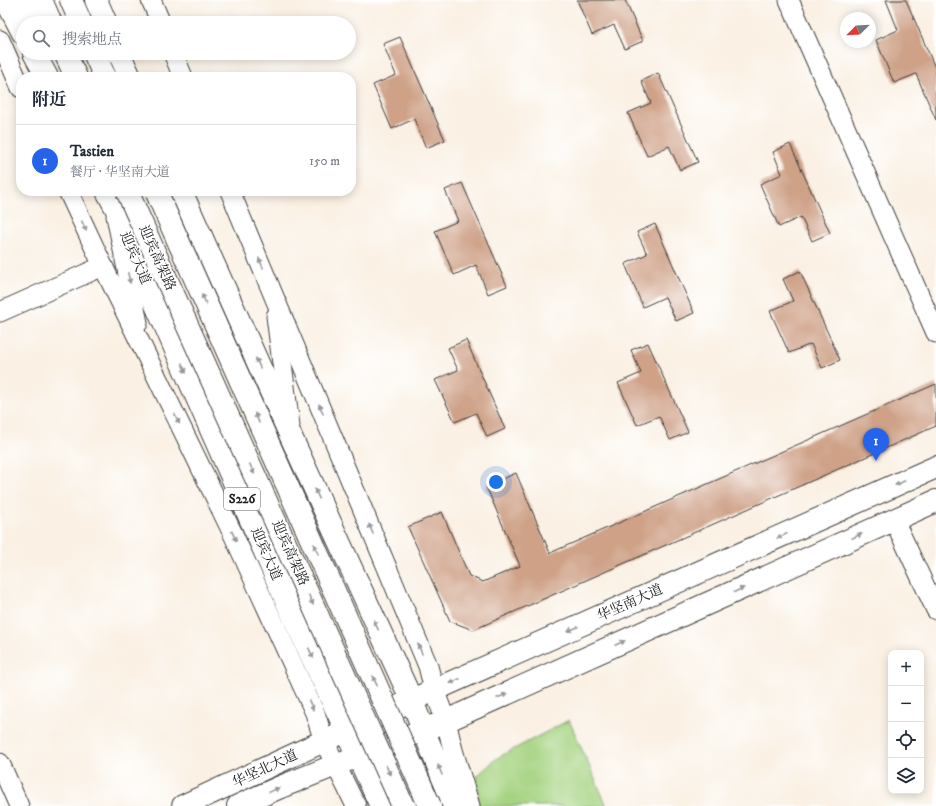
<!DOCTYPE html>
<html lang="zh">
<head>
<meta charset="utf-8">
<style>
  :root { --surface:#fff; --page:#f2f2f3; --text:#1f2937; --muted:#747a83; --line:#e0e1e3; --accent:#2563eb }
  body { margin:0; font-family:"IM FELL DW Pica","Noto Serif SC",serif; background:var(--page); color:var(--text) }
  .controls { position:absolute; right:12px; bottom:12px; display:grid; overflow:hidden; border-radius:8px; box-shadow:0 2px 10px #0003 }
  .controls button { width:36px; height:36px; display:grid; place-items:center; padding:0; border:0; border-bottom:1px solid var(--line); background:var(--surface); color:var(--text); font:20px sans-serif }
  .compass { position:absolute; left:840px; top:12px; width:36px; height:36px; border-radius:50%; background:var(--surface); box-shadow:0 2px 10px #0003; rotate:246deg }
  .you { position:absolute; left:496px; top:482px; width:14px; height:14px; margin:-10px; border:3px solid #fff; border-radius:50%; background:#1a73e8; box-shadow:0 0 0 6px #1a73e833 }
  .badge { display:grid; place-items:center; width:26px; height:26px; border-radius:50%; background:var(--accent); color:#fff; font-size:13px; font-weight:700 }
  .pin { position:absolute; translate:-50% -33px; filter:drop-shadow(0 1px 2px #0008) }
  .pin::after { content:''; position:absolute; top:21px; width:14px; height:12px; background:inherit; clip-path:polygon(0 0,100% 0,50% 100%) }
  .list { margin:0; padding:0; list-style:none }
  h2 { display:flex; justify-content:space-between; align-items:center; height:52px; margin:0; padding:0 16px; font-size:17px }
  h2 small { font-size:13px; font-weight:400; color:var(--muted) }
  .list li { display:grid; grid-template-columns:26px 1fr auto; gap:12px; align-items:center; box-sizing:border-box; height:72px; padding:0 16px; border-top:1px solid var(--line) }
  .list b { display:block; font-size:15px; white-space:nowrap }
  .list p { margin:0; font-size:13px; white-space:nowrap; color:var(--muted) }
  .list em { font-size:13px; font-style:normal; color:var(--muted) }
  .icon { flex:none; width:22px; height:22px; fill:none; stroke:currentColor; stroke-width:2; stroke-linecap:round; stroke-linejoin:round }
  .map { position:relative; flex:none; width:936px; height:806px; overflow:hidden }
  .search { position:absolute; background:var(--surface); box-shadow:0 2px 10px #0003; left:16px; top:16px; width:340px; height:44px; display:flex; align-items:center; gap:10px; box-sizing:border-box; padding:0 14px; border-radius:22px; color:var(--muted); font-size:15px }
  .panel { position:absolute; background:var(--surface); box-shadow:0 2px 10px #0003; left:16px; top:72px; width:340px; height:124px; border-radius:16px }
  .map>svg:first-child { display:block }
</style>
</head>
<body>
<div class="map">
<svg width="936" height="806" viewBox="0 0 936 806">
  <rect width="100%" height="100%" fill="#fff"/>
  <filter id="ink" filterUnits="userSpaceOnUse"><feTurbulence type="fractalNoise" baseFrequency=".025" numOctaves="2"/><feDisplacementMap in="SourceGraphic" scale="8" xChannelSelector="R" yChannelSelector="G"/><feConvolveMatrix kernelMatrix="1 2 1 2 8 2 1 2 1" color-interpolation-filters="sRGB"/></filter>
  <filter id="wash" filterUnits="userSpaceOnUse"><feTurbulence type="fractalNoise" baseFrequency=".012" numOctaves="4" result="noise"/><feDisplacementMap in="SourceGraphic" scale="16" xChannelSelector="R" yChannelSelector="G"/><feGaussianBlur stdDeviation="0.9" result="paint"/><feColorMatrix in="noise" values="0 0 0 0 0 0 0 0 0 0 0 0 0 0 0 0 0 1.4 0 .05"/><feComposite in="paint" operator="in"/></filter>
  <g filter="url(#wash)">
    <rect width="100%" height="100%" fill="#faf0e3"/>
    <!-- green -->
    <path fill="#a5d380" stroke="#60784e" d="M 569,720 L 607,806 L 479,806 L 477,776 L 497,758 Z"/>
    <g id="blocks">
      <!-- building -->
      <g fill="#cfa288">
        <path d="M 577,0 L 625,0 L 643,41 L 625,49 L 614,25 L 592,35 Z"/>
        <path d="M 886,0 L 906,0 L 936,70 L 936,120 L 916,74 L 894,83 L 876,40 L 898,30 Z"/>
        <path d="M 400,37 L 445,140 L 426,148 L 414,119 L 392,129 L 373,85 L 396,75 L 383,44 Z"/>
        <path d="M 658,73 L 698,162 L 680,170 L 669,146 L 647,156 L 628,113 L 651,103 L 641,81 Z"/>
        <path d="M 790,144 L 830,233 L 812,241 L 801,217 L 779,227 L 760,184 L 782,174 L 773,152 Z"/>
        <path d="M 462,183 L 507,286 L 488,294 L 476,265 L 454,275 L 435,231 L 458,221 L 445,190 Z"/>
        <path d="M 655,224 L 694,313 L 676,321 L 665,297 L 643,307 L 625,264 L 647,254 L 637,232 Z"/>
        <path d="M 800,271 L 840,360 L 822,368 L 811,344 L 789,353 L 770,311 L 793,301 L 783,279 Z"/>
        <path d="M 466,340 L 505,429 L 487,437 L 476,413 L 455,422 L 435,380 L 458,370 L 448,348 Z"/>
        <path d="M 648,343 L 688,432 L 670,440 L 659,416 L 637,425 L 618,383 L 641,373 L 631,350 Z"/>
        <path d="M 936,384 L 936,426 L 473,630 L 450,621 L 408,527 L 442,512 L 469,576 L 483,582 L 520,566 L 486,486 L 516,473 L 550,553 Z"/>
      </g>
    </g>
  </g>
  <g filter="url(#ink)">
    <use href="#blocks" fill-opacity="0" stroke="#3d3c3a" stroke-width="1"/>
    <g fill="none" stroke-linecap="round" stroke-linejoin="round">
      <defs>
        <g id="minor">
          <path d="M 151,0 L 161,23"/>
          <path d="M 789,0 L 936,333"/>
          <path d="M 0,40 L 21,88"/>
          <path d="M 173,53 L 183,77"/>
          <path d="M 68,191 L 103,266 L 233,534 L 315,713 L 324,741 L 356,806"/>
          <path d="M 230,191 L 428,666 L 434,690 L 446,721 L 453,750 L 470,806"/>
          <path d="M 116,216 L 138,323"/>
          <path d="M 0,312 L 103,266"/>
          <path d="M 276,316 L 290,426"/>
          <path d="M 894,520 L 936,610"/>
          <path d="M 0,763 L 19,806"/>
        </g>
        <g id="major">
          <path d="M 21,0 L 31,23"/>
          <path d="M 96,0 L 106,23"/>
          <path d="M 119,53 L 130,77"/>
          <path d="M 181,191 L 292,439 L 412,701 L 454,806"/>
          <path d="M 149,289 L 294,618 L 381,806"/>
          <path d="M 183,806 L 434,690 L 936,467"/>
          <path d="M 238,806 L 278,788 L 446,721 L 936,501"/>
        </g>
        <g id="highway">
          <path d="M 6,0 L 23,33"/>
          <path d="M 41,0 L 51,23"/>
          <path d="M 71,0 L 81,23"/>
          <path d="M 34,53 L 47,77"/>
          <path d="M 65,53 L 76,77"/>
          <path d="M 94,53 L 105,77"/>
          <path d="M 107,191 L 173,315"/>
        </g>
      </defs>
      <!-- minor casing -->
      <use href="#minor" stroke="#3d3c3a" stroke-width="21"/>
      <!-- major casing -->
      <use href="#major" stroke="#3d3c3a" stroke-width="24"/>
      <!-- highway casing -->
      <use href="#highway" stroke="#3d3c3a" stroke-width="24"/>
      <!-- minor -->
      <use href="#minor" stroke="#fff" stroke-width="19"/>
      <!-- major -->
      <use href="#major" stroke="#fff" stroke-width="22"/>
      <!-- highway -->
      <use href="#highway" stroke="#fff" stroke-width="22"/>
      <defs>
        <g id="highway-bridge">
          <path d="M 127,191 L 403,806"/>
          <path d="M 156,191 L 430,806"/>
        </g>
      </defs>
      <!-- highway-bridge casing -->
      <use href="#highway-bridge" stroke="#3d3c3a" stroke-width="24" stroke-linecap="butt"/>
      <!-- highway-bridge -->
      <use href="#highway-bridge" stroke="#fff" stroke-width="22"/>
    </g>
    <!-- one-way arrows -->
    <defs><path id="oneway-solid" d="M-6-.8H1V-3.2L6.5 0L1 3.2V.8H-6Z"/></defs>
    <g fill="#999">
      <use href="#oneway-solid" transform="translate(84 226) rotate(65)"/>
      <use href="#oneway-solid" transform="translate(261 263) rotate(-113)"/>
      <use href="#oneway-solid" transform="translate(129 278) rotate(78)"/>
      <use href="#oneway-solid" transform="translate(204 299) rotate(-114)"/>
      <use href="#oneway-solid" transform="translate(258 363) rotate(-114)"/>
      <use href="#oneway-solid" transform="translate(184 368) rotate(66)"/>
      <use href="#oneway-solid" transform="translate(321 409) rotate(-112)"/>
      <use href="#oneway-solid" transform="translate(257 418) rotate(-114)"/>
      <use href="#oneway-solid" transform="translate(177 419) rotate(64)"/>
      <use href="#oneway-solid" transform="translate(252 469) rotate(66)"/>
      <use href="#oneway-solid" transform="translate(900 483) rotate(156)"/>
      <use href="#oneway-solid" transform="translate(317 494) rotate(-115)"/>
      <use href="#oneway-solid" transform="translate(371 529) rotate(-112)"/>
      <use href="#oneway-solid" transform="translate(234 536) rotate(65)"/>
      <use href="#oneway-solid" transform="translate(782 536) rotate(156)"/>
      <use href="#oneway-solid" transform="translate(857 536) rotate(-24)"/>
      <use href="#oneway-solid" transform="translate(316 549) rotate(-114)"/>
      <use href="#oneway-solid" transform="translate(739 590) rotate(-24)"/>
      <use href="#oneway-solid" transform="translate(311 600) rotate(66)"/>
      <use href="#oneway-solid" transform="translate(376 625) rotate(-115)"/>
      <use href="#oneway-solid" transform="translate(573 629) rotate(156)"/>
      <use href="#oneway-solid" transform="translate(620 643) rotate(-24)"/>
      <use href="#oneway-solid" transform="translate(420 649) rotate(-113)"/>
      <use href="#oneway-solid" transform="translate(311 653) rotate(65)"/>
      <use href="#oneway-solid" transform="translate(375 681) rotate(-114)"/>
      <use href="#oneway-solid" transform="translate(455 681) rotate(156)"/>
      <use href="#oneway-solid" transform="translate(502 696) rotate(-24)"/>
      <use href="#oneway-solid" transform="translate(311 705) rotate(65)"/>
      <use href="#oneway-solid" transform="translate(388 770) rotate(67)"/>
      <use href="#oneway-solid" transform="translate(440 770) rotate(-112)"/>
      <use href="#oneway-solid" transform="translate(274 790) rotate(-24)"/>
    </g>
  </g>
  <g text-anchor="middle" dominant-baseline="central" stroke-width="3.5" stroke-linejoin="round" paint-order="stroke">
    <!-- shield labels -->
    <rect fill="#fff" stroke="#606060" stroke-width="1" x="224" y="488" width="36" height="22" rx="3"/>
    <g font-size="13" font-weight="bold" fill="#1c1c1c">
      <text x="242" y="499">S226</text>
    </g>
    <!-- street labels -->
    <g font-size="14" fill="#1c1c1c" stroke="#fff">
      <text transform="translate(135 258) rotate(66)">迎宾大道</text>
      <text transform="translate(157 258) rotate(66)">迎宾高架路</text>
      <text transform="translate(290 553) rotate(66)">迎宾高架路</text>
      <text transform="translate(266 554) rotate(66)">迎宾大道</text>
      <text transform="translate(630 603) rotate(-24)">华坚南大道</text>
      <text transform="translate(265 769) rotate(-25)">华坚北大道</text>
    </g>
  </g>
</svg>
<div class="controls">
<button>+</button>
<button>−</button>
<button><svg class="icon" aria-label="locate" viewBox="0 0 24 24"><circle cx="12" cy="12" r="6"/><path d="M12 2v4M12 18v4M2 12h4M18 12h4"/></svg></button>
<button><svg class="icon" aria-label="layers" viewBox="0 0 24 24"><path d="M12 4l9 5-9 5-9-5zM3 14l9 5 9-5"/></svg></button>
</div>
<svg class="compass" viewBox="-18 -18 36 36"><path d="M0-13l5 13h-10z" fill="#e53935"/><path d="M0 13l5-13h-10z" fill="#747a83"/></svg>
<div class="you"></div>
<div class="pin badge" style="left:876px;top:461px">1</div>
<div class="search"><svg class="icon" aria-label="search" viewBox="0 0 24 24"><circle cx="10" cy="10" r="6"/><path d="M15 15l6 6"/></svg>搜索地点</div>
<section class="panel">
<h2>附近<small></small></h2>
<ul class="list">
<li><span class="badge">1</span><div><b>Tastien</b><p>餐厅 · 华坚南大道</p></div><em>150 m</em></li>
</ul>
</section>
</div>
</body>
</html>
